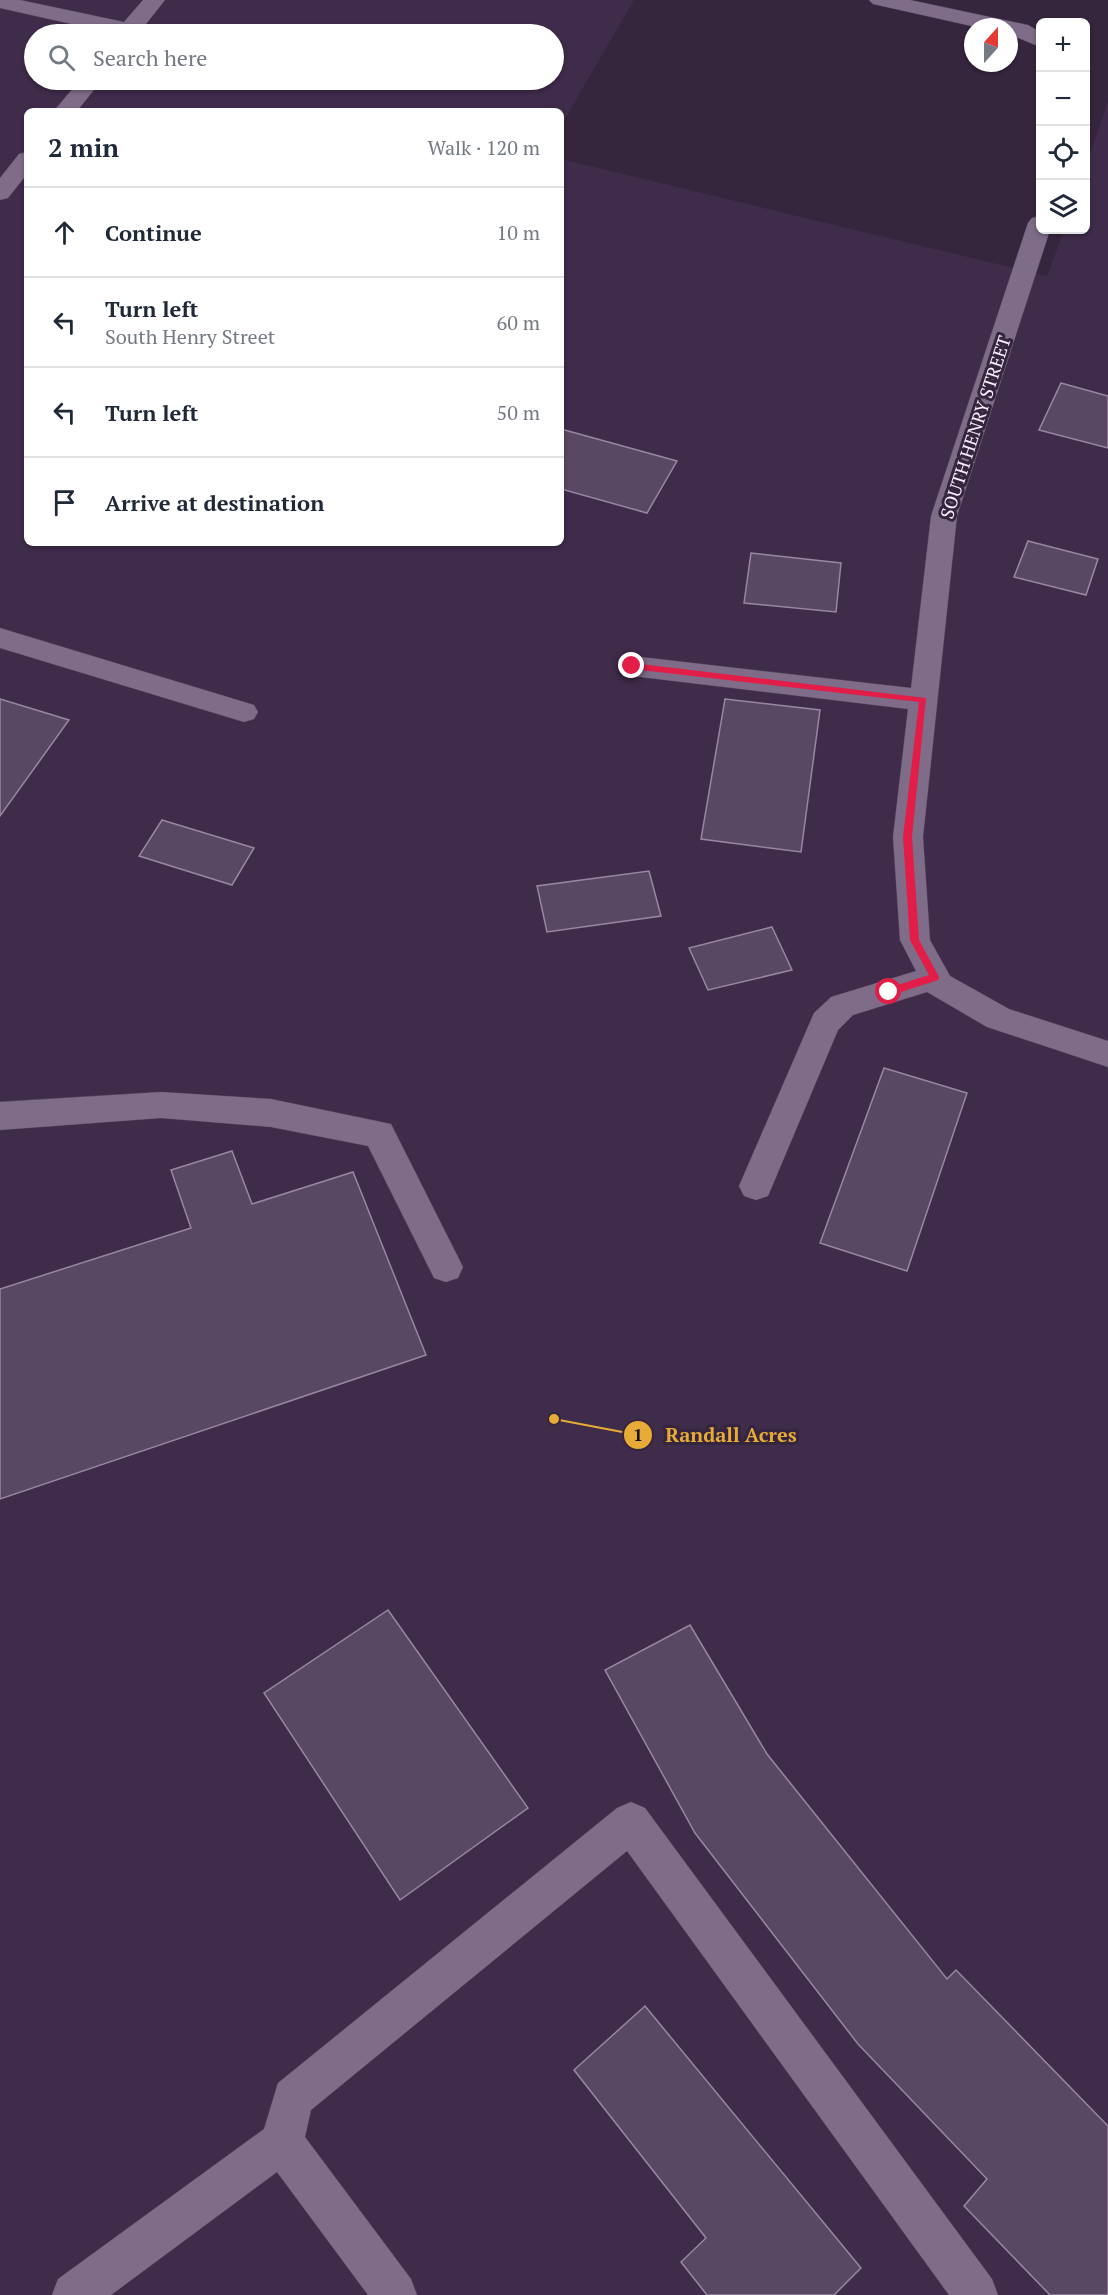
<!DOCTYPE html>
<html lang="en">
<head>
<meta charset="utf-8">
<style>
  :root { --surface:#fff; --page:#f2f2f3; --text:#1f2937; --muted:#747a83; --line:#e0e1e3 }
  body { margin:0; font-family:"PT Serif",serif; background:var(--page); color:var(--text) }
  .controls { position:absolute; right:18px; top:18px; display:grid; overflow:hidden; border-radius:9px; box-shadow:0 2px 4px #0004 }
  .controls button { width:54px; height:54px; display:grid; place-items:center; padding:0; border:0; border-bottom:2px solid var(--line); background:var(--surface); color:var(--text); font:30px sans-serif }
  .compass { position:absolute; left:964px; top:18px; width:54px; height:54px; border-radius:50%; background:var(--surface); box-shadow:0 2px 4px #0004; rotate:21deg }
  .stop { position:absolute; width:18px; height:18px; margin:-14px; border:4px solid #e11d48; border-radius:50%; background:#fff }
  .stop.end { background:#e11d48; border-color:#fff; box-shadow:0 2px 6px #0008 }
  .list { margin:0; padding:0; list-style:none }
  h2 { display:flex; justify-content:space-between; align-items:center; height:78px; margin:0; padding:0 24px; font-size:26px }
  h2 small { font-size:20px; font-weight:400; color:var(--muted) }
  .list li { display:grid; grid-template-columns:39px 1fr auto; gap:18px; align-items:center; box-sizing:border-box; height:90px; padding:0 24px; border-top:2px solid var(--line) }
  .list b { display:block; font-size:22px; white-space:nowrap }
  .list p { margin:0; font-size:20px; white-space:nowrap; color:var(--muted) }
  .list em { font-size:20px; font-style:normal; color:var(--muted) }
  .icon { flex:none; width:33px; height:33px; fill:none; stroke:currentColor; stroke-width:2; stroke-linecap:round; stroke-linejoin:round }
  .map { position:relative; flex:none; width:1108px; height:2295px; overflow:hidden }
  .search { position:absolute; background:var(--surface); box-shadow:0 2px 4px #0004; left:24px; top:24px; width:540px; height:66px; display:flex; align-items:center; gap:15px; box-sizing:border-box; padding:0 21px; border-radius:33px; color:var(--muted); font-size:22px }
  .panel { position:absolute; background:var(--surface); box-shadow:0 2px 4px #0004; left:24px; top:108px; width:540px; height:438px; border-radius:9px }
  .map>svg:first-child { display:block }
</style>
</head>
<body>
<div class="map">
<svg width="1108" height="2295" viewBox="0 0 1108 2295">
  <rect width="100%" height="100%" fill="#35253d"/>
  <!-- built -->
  <path fill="#3f2b4a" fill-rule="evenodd" d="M 0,0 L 634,0 L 561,126 L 561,111 L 27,111 L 27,543 L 561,543 L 561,159 L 1047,276 L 1064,230 L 1086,230 L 1086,166 L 1108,101 L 1108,2295 L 0,2295 ZM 34,34 L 554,34 L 554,80 L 34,80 Z"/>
  <!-- building -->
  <g fill="#594863" stroke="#9986a3" stroke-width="1.5">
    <path d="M 1061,383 L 1108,396 L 1108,448 L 1039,430 Z"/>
    <path d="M 561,429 L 677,461 L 647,513 L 561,489 Z"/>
    <path d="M 1028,541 L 1098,559 L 1086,595 L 1014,577 Z"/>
    <path d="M 751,553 L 841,563 L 836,612 L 744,603 Z"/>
    <path d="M 0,699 L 69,720 L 0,816 Z"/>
    <path d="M 725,699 L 820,710 L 801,852 L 701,839 Z"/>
    <path d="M 162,820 L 254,848 L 232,885 L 139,856 Z"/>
    <path d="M 649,871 L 661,916 L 547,932 L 537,886 Z"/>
    <path d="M 772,927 L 792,970 L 708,990 L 689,948 Z"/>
    <path d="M 884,1068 L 967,1093 L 907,1271 L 820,1243 Z"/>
    <path d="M 232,1151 L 252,1204 L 353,1172 L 426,1355 L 0,1499 L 0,1289 L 191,1228 L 171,1170 Z"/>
    <path d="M 388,1610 L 528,1808 L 400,1900 L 264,1693 Z"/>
    <path d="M 690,1625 L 767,1754 L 947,1979 L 956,1970 L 1108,2126 L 1108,2295 L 1050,2295 L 964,2206 L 987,2179 L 858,2044 L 695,1833 L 605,1670 Z"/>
    <path d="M 645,2006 L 861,2268 L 834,2295 L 707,2295 L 681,2262 L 706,2238 L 574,2070 Z"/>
  </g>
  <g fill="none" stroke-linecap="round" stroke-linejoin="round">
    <defs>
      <g id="minor">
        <path d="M 0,0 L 20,0 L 124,22 L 143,0 L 165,0 L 138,34 L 116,34 L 0,8 Z"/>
        <path d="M 869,0 L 910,0 L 1028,25 L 1040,32 L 1040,47 L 1009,34 L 1009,27 L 976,27 L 873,4 Z"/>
        <path d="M 80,80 L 102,80 L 77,111 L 54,111 Z"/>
        <path d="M 27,152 L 27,174 L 8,198 L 0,200 L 0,178 L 19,154 Z"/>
        <path d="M 1040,216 L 1040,230 L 1050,230 L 957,516 L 923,837 L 930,940 L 950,976 L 1009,1009 L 1108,1041 L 1108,1067 L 987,1027 L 927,992 L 853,1015 L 838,1030 L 768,1196 L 756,1200 L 744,1196 L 739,1186 L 814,1013 L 831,997 L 916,971 L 900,940 L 893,837 L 908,709 L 632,676 L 622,673 L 618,666 L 622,659 L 632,656 L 911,688 L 931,516 L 1028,223 L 1032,218 Z"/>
        <path d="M 0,628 L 254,705 L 258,712 L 254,719 L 244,722 L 0,648 Z"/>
        <path d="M 161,1092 L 271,1099 L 391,1124 L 463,1267 L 458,1278 L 446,1282 L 434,1278 L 368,1146 L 271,1127 L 161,1118 L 0,1130 L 0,1102 Z"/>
        <path d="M 631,1802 L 645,1808 L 992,2279 L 998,2295 L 949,2295 L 627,1851 L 311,2110 L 305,2137 L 411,2279 L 417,2295 L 368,2295 L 277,2172 L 111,2295 L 52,2295 L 58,2279 L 264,2129 L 278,2083 L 617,1808 Z"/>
      </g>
    </defs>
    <!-- minor casing -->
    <use href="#minor" stroke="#514358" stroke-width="1"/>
    <!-- minor -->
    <use href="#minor" fill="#7e6c88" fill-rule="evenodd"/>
  </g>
  <!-- route -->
  <path fill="#e11d48" d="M 632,663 L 926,698 L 912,837 L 919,940 L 939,977 L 938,980 L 889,996 L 884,992 L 885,989 L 929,975 L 910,940 L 903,837 L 919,702 L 632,669 L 628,666 Z"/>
  <g text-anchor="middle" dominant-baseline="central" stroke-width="6" stroke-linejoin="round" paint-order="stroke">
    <!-- street labels -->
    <g font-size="18" fill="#f8eefe" stroke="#35253d">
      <text transform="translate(975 427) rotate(-72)">SOUTH HENRY STREET</text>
    </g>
  </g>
  <!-- callouts -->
  <path fill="none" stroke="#e8ab37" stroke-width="2" d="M554 1419L638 1435"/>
  <g fill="#e8ab37" stroke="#35253d" stroke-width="2">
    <circle cx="554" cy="1419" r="6"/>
    <circle cx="638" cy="1435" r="15"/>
  </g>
  <g font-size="18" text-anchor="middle" font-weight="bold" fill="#111">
    <text x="638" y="1441">1</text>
  </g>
  <g font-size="20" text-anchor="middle" font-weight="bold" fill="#e8ab37" stroke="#35253d" stroke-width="6" stroke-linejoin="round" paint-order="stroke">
    <text x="731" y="1442">Randall Acres</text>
  </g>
</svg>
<div class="controls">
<button>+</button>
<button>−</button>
<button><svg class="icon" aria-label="locate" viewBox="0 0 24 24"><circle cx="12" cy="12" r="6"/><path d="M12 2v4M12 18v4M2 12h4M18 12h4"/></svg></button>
<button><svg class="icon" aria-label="layers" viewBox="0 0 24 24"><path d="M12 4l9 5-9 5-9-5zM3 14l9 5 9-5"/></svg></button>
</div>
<svg class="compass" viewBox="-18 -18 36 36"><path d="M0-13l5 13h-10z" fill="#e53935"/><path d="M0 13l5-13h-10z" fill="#747a83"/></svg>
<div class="stop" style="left:889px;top:992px"></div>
<div class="stop end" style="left:632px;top:666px"></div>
<div class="search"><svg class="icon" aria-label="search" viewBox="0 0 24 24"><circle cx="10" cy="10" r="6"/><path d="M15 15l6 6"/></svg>Search here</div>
<section class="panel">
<h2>2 min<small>Walk · 120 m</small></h2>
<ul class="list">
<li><svg class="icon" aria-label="ahead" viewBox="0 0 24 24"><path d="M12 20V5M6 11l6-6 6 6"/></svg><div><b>Continue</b></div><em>10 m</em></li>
<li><svg class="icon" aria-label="left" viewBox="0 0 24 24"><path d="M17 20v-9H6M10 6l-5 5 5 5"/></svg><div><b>Turn left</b><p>South Henry Street</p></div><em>60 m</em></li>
<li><svg class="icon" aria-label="left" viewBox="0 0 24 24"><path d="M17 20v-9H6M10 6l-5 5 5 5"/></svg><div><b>Turn left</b></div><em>50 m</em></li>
<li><svg class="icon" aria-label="arrive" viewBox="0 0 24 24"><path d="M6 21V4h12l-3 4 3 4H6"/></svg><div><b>Arrive at destination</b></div></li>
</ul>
</section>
</div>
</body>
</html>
